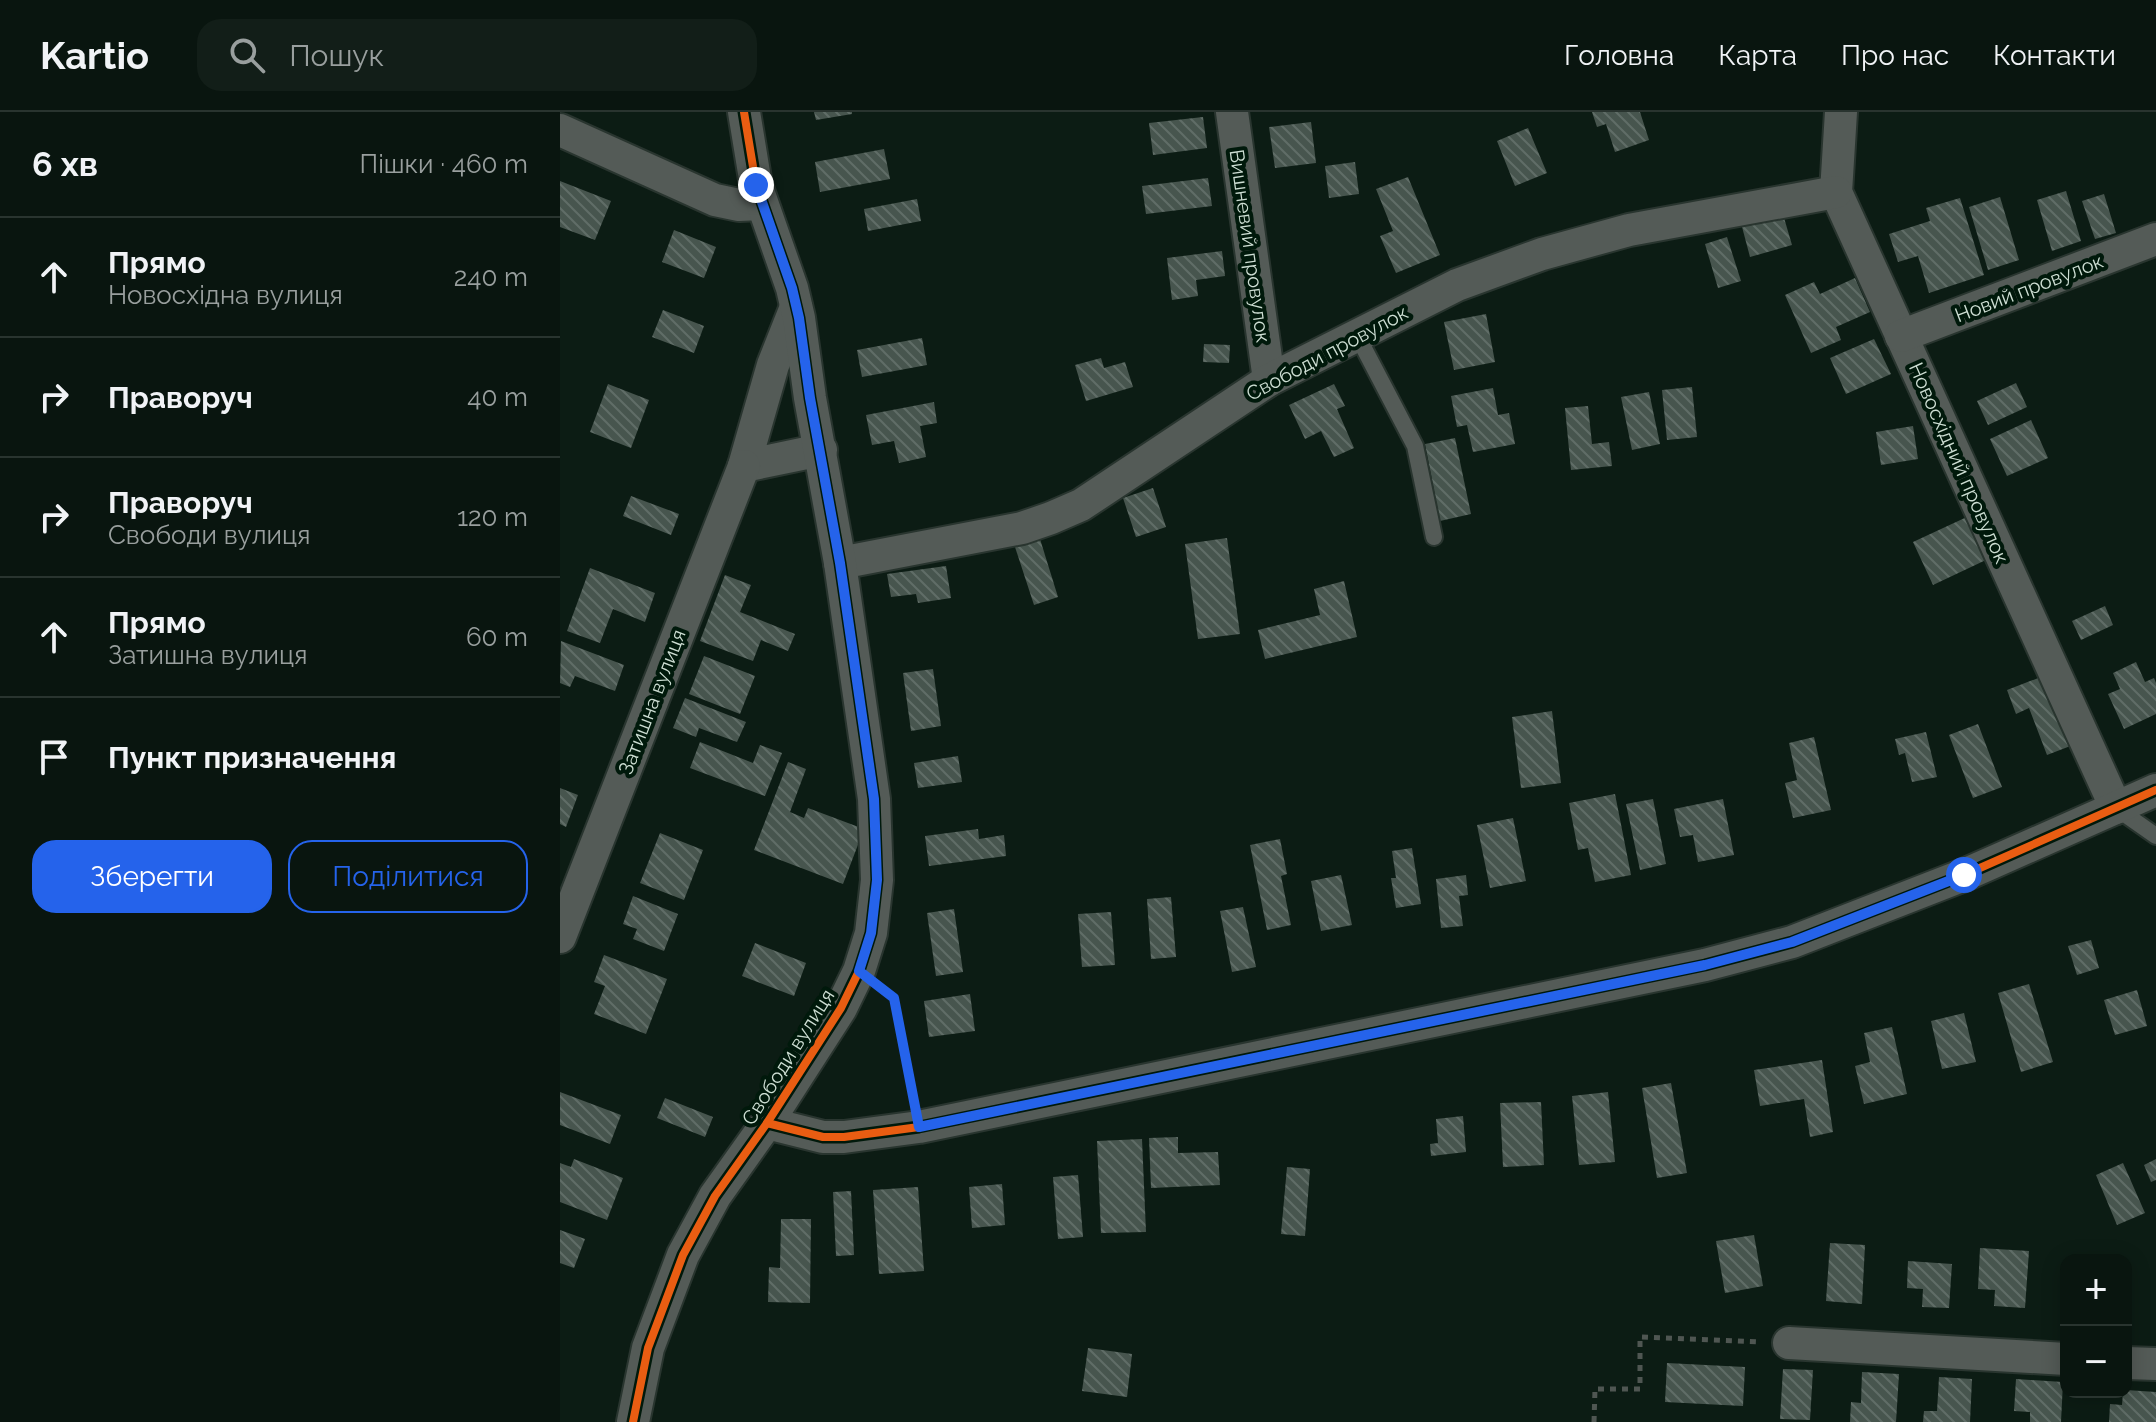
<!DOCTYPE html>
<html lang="uk">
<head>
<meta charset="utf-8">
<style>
  :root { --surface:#09150f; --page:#121e18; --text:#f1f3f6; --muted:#999f9e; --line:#29342f; --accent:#2563eb }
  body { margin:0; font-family:Raleway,sans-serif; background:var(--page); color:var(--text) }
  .controls { position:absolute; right:24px; bottom:24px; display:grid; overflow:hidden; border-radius:16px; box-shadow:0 4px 20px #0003 }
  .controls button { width:72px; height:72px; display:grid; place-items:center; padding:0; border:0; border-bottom:2px solid var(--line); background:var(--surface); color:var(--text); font:40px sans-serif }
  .stop { position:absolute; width:24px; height:24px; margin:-18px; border:6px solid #2563eb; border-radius:50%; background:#fff }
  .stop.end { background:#2563eb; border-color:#fff; box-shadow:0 2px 8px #0008 }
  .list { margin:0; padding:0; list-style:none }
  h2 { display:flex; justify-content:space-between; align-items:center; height:104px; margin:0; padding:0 32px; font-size:34px }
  h2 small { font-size:26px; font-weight:400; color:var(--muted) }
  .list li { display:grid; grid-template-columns:52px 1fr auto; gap:24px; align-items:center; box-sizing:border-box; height:120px; padding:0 32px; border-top:2px solid var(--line) }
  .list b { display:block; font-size:30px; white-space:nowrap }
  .list p { margin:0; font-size:26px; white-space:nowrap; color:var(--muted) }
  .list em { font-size:26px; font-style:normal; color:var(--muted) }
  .actions { display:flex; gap:16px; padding:24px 32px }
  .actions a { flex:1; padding:18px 0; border:2px solid var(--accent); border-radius:24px; text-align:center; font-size:28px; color:var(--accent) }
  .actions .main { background:var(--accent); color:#fff }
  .icon { flex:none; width:44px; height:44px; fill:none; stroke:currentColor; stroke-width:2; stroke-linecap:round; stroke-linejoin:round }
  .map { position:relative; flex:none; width:1596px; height:1310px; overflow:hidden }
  header { display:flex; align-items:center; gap:48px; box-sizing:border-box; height:112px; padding:0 40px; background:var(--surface); border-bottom:2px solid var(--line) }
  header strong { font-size:38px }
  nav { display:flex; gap:44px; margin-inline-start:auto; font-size:28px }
  .search { width:560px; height:72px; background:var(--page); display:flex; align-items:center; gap:20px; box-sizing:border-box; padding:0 28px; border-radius:24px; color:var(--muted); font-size:30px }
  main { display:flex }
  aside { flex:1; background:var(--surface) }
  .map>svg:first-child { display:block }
</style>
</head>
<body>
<header>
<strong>Kartio</strong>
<div class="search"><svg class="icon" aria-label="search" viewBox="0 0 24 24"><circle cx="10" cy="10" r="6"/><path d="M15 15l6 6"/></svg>Пошук</div>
<nav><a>Головна</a><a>Карта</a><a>Про нас</a><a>Контакти</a></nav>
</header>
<main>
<aside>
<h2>6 хв<small>Пішки · 460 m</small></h2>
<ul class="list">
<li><svg class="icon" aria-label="ahead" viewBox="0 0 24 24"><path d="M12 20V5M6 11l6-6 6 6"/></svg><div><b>Прямо</b><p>Новосхідна вулиця</p></div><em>240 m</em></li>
<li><svg class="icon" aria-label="right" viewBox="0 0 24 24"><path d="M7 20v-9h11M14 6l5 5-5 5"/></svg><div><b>Праворуч</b></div><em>40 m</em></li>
<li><svg class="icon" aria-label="right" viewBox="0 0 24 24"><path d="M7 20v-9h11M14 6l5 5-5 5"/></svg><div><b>Праворуч</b><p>Свободи вулиця</p></div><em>120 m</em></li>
<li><svg class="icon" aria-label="ahead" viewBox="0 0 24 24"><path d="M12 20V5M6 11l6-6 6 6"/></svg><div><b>Прямо</b><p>Затишна вулиця</p></div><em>60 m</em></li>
<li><svg class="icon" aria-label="arrive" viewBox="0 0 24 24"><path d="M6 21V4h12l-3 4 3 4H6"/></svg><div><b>Пункт призначення</b></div></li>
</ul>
<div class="actions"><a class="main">Зберегти</a><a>Поділитися</a></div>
</aside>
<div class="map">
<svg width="1596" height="1310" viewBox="0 0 1596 1310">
  <defs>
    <pattern id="building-back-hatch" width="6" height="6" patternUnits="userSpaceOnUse" patternTransform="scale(2)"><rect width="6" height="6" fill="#47554e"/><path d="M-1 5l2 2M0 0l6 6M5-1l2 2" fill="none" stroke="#606d67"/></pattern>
  </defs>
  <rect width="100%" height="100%" fill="#0c1c14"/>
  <!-- building -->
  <g fill="url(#building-back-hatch)">
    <path d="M 254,0 L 292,0 L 292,2 L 256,8 Z"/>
    <path d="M 1032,0 L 1080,0 L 1089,28 L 1055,40 L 1046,12 L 1037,15 Z"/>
    <path d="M 643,5 L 647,36 L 593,43 L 589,11 Z"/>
    <path d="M 751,10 L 756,51 L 715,56 L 709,15 Z"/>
    <path d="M 968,16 L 987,61 L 955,74 L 937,29 Z"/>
    <path d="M 324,37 L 330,67 L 260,80 L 255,50 Z"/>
    <path d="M 795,50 L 799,82 L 769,86 L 765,54 Z"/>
    <path d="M 848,65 L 880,143 L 836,161 L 820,124 L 833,119 L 816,77 Z"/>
    <path d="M 648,66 L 652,94 L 586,102 L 582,74 Z"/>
    <path d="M 0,69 L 51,89 L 35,128 L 0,115 Z"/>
    <path d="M 1506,79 L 1521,129 L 1492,139 L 1477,88 Z"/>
    <path d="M 1544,82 L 1556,121 L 1535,127 L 1522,89 Z"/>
    <path d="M 1440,85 L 1459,148 L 1428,158 L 1409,95 Z"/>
    <path d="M 1400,86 L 1424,163 L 1369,181 L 1358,144 L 1338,150 L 1329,122 L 1370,109 L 1366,96 Z"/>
    <path d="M 357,87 L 361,109 L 308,119 L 304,97 Z"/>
    <path d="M 1222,99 L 1232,133 L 1190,145 L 1181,111 Z"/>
    <path d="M 114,118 L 156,135 L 144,166 L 102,150 Z"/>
    <path d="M 1167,125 L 1181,169 L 1158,176 L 1145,132 Z"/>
    <path d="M 662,139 L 665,164 L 636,168 L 638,184 L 612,188 L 607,146 Z"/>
    <path d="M 1295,166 L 1310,200 L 1276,215 L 1281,228 L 1251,241 L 1225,183 L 1254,170 L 1260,182 Z"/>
    <path d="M 103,198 L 144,214 L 134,241 L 92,225 Z"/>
    <path d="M 926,202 L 935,250 L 894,258 L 884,210 Z"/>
    <path d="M 362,226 L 367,253 L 302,265 L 297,238 Z"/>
    <path d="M 1314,227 L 1331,262 L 1286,282 L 1270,246 Z"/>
    <path d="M 644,232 L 670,233 L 669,251 L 643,250 Z"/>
    <path d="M 541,246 L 544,256 L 565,250 L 573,275 L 526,289 L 515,253 Z"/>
    <path d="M 1456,271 L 1467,295 L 1428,313 L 1417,289 Z"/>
    <path d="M 48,272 L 89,288 L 71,336 L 30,320 Z"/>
    <path d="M 774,272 L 785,294 L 777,297 L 794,336 L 774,345 L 761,319 L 745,327 L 729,293 Z"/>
    <path d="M 1132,275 L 1137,325 L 1107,328 L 1102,278 Z"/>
    <path d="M 933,276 L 938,303 L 949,301 L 955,332 L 913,340 L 907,313 L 897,315 L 891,284 Z"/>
    <path d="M 1089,280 L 1100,332 L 1072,338 L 1061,285 Z"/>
    <path d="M 374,290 L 377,311 L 360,314 L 366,345 L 339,351 L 334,329 L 312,333 L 306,303 Z"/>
    <path d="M 1028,294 L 1032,332 L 1049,330 L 1052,354 L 1011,358 L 1005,296 Z"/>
    <path d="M 1471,308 L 1488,346 L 1447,364 L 1430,327 Z"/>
    <path d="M 1353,314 L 1358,347 L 1321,353 L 1316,320 Z"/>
    <path d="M 895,326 L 911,402 L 880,409 L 865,332 Z"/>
    <path d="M 593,376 L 606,415 L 576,425 L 563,386 Z"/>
    <path d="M 71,384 L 119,402 L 111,423 L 63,404 Z"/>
    <path d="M 1409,404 L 1428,447 L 1373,473 L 1353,430 Z"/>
    <path d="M 667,426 L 680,522 L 638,527 L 625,432 Z"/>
    <path d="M 480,427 L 498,485 L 474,493 L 455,435 Z"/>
    <path d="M 386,454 L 391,486 L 358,491 L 356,482 L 331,485 L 327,462 Z"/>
    <path d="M 30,456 L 95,481 L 85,510 L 53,497 L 40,531 L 7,519 Z"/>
    <path d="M 165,463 L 191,473 L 180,500 L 235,522 L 228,539 L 201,528 L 193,549 L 140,529 Z"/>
    <path d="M 784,469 L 797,525 L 705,547 L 698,518 L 760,503 L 754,477 Z"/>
    <path d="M 1545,494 L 1553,513 L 1521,528 L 1512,509 Z"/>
    <path d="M 1,529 L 64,553 L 55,579 L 15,564 L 10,575 L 0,571 Z"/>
    <path d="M 144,544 L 195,564 L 180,602 L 129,582 Z"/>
    <path d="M 1576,550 L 1585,570 L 1594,566 L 1596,571 L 1596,602 L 1564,617 L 1548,582 L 1560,577 L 1553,561 Z"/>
    <path d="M 373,557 L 381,614 L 351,619 L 343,561 Z"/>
    <path d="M 1486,563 L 1513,633 L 1487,643 L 1469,596 L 1456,602 L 1447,578 Z"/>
    <path d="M 125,586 L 186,610 L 177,630 L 139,616 L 136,625 L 113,616 Z"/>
    <path d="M 992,599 L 1001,671 L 961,676 L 952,605 Z"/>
    <path d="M 1418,612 L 1442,675 L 1413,686 L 1389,623 Z"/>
    <path d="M 1366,620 L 1377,665 L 1352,670 L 1345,641 L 1339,643 L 1335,627 Z"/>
    <path d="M 1254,625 L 1271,698 L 1233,706 L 1225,671 L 1237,668 L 1229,631 Z"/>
    <path d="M 140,630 L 193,651 L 200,633 L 222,641 L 205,684 L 130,656 Z"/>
    <path d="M 398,644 L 402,670 L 358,676 L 354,651 Z"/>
    <path d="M 228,650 L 246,657 L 230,700 L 244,706 L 248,696 L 304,717 L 283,772 L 194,738 Z"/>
    <path d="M 0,676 L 18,683 L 6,715 L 0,712 Z"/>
    <path d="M 1055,682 L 1071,763 L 1035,770 L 1028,736 L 1018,738 L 1009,691 Z"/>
    <path d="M 1093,687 L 1106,752 L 1080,758 L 1066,692 Z"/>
    <path d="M 1163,687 L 1174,743 L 1138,750 L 1133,723 L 1120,725 L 1114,697 Z"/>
    <path d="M 953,706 L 966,769 L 930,776 L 917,713 Z"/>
    <path d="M 418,717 L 419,727 L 444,723 L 446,744 L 369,754 L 365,724 Z"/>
    <path d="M 100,721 L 143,738 L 124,788 L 80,771 Z"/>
    <path d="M 720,727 L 727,762 L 721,764 L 731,813 L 707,818 L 690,733 Z"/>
    <path d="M 852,736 L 861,792 L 836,796 L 831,766 L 836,766 L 832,739 Z"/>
    <path d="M 781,763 L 792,813 L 761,819 L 751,769 Z"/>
    <path d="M 906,763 L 908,783 L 899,784 L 903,814 L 881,816 L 876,767 Z"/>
    <path d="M 73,784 L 118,802 L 104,839 L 73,827 L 77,817 L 63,812 Z"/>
    <path d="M 611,785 L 616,845 L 591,847 L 587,787 Z"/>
    <path d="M 683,795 L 696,855 L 672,860 L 660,799 Z"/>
    <path d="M 394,797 L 403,860 L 376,864 L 367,801 Z"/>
    <path d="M 551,800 L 555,853 L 522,855 L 518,802 Z"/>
    <path d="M 1531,828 L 1539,856 L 1517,863 L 1508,834 Z"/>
    <path d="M 195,831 L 246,851 L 234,884 L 182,864 Z"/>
    <path d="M 44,843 L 107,867 L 86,922 L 34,902 L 45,874 L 34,870 Z"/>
    <path d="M 1469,872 L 1493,950 L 1461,960 L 1438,881 Z"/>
    <path d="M 1577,878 L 1587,914 L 1555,923 L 1544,888 Z"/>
    <path d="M 410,882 L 415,919 L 369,925 L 364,889 Z"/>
    <path d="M 1404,901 L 1416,950 L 1382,957 L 1371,909 Z"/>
    <path d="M 1332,915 L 1347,982 L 1304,992 L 1295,954 L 1310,950 L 1304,921 Z"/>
    <path d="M 1262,948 L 1273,1020 L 1250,1025 L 1244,987 L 1200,994 L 1194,958 Z"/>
    <path d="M 1111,971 L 1127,1061 L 1097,1066 L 1082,976 Z"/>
    <path d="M 0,980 L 61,1003 L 50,1032 L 0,1013 Z"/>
    <path d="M 1048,980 L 1055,1050 L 1019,1053 L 1012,984 Z"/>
    <path d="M 105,986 L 153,1005 L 145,1025 L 97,1006 Z"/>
    <path d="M 981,990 L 984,1053 L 943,1055 L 940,991 Z"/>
    <path d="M 903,1004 L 906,1040 L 871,1044 L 870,1032 L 878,1031 L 876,1007 Z"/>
    <path d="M 618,1025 L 618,1041 L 658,1040 L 660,1073 L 591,1076 L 589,1026 Z"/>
    <path d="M 582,1027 L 586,1120 L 541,1121 L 537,1029 Z"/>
    <path d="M 14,1047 L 63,1066 L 47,1108 L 0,1090 L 0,1051 L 11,1055 Z"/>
    <path d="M 1596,1047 L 1596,1068 L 1591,1070 L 1584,1053 Z"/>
    <path d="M 1563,1051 L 1585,1101 L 1557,1113 L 1536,1063 Z"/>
    <path d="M 727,1055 L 750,1057 L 745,1124 L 721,1122 Z"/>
    <path d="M 518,1063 L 523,1125 L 498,1127 L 493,1065 Z"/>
    <path d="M 442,1072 L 445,1113 L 412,1116 L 409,1075 Z"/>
    <path d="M 358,1075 L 364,1159 L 319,1162 L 313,1078 Z"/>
    <path d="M 291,1079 L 294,1143 L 276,1144 L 273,1080 Z"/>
    <path d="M 221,1107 L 251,1107 L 250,1191 L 208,1190 L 209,1155 L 220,1156 Z"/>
    <path d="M 0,1118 L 25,1127 L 14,1156 L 0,1151 Z"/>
    <path d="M 1194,1123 L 1203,1174 L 1165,1181 L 1156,1129 Z"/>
    <path d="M 1270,1131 L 1305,1133 L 1302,1192 L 1266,1189 Z"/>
    <path d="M 1420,1136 L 1469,1139 L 1465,1196 L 1434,1194 L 1435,1178 L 1418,1177 Z"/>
    <path d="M 1348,1149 L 1392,1152 L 1389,1196 L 1362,1195 L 1363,1177 L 1347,1176 Z"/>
    <path d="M 528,1236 L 572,1242 L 567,1285 L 522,1279 Z"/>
    <path d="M 1107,1251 L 1185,1255 L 1183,1294 L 1105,1290 Z"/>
    <path d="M 1223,1257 L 1253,1258 L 1250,1308 L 1220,1307 Z"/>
    <path d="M 1302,1260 L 1339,1262 L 1336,1310 L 1290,1310 L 1291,1290 L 1301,1291 Z"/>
    <path d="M 1379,1265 L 1412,1267 L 1410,1310 L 1363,1310 L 1364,1299 L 1377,1299 Z"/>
    <path d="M 1456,1267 L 1503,1270 L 1501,1310 L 1470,1310 L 1470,1300 L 1454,1299 Z"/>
    <path d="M 1566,1278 L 1596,1280 L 1596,1310 L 1549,1310 L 1550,1292 L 1562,1293 L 1563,1280 Z"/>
  </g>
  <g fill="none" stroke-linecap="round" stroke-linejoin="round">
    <defs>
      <g id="lane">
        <path d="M 797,223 L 855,334 L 874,425"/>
        <path d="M 1556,696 L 1596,724"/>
      </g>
      <g id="street">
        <path d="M 672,0 L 709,268"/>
        <path d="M 1281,0 L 1276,80 L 1556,696"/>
        <path d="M 0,18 L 155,88 L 179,93 L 201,92"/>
        <path d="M 236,195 L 213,253 L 184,354 L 261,338"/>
        <path d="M 1341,224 L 1596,127"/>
        <path d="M 280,451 L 462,416 L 491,406 L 521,393 L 709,268 L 897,173 L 982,142 L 1069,118 L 1276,80"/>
        <path d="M 0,825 L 184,354"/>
        <path d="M 207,1011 L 263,1025 L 284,1025 L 359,1015 L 1145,853 L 1232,830 L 1404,763 L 1596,678"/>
        <path d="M 1229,1231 L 1506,1247"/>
        <path d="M 1566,1251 L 1596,1252"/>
        <path d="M 73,1310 L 88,1236 L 123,1143 L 155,1084 L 207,1011 L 281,896 L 299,859 L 311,821 L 317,768 L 314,687 L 280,451 L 250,286 L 239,206 L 232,176 L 196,73 L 184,0"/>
      </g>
    </defs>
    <!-- lane casing -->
    <use href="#lane" stroke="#29352f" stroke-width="20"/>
    <!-- street casing -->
    <use href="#street" stroke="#29352f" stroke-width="36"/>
    <!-- path -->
    <g stroke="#4f5652" stroke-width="5" stroke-dasharray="6 6" stroke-linecap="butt">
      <path d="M 322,877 L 334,886 L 353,987"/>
      <path d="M 1034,1310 L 1035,1277 L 1080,1277 L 1080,1225 L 1200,1230"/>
    </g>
    <!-- lane -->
    <use href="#lane" stroke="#545b57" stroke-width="16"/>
    <!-- street -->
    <use href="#street" stroke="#545b57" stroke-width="32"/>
    <defs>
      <g id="cycleway">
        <path d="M 207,1011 L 263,1025 L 284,1025 L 359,1015 L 1145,853 L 1232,830 L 1404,763 L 1596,678"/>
        <path d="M 73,1310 L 88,1236 L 123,1143 L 155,1084 L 207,1011 L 281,896 L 299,859 L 311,821 L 317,768 L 314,687 L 280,451 L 250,286 L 239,206 L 232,176 L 196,73 L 184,0"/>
      </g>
    </defs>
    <!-- cycleway casing -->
    <use href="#cycleway" stroke="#00190b" stroke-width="13"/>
    <!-- cycleway -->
    <use href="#cycleway" stroke="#e95d12" stroke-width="8"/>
  </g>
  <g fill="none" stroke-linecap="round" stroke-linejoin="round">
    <!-- route -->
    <path stroke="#2563eb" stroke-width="10" d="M 196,73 L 232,176 L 239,206 L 250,286 L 280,451 L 314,687 L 317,768 L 311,821 L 299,859 L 334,886 L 359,1015 L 1145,853 L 1232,830 L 1404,763"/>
  </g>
  <g text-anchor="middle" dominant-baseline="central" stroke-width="8" stroke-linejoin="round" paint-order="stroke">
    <!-- street labels -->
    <g font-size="20" fill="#cdded3" stroke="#00190b">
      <text transform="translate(690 134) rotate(82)">Вишневий провулок</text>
      <text transform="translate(1469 176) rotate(-21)">Новий провулок</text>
      <text transform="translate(767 241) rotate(-28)">Свободи провулок</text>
      <text transform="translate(1399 351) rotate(66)">Новосхідний провулок</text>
      <text transform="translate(92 590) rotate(-69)">Затишна вулиця</text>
      <text transform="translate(228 945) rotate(-58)">Свободи вулиця</text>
    </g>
  </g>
</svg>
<div class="controls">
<button>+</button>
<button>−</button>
</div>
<div class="stop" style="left:1404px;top:763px"></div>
<div class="stop end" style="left:196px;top:73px"></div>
</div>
</main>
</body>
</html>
